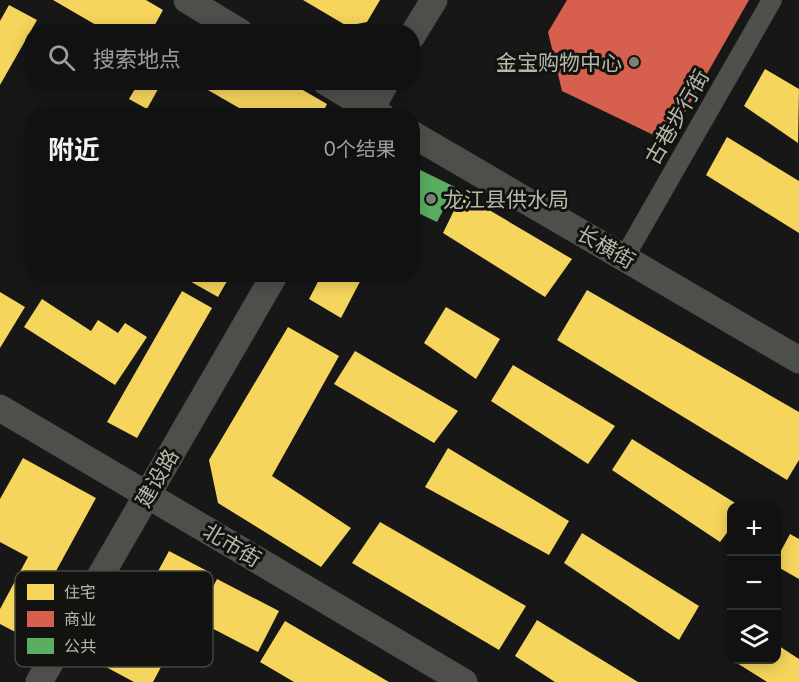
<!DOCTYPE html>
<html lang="zh">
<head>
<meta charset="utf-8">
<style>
  :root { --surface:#111; --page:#1a1a1a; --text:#f1f3f6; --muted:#9c9d9f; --line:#303131 }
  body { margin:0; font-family:Inter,"Noto Sans SC",sans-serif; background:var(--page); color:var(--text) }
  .controls { position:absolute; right:18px; bottom:18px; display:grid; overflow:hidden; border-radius:12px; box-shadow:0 3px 15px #0003 }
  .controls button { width:54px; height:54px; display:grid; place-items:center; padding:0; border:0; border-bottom:2px solid var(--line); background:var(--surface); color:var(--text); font:30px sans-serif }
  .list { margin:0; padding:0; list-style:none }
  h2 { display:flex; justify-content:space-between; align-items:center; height:78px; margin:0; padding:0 24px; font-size:26px }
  h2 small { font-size:20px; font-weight:400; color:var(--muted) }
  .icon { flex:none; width:33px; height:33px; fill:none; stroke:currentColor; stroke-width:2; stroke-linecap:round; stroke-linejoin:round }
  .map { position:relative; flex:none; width:799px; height:682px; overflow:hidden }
  .search { position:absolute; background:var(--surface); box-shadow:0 3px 15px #0003; left:24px; top:24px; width:396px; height:66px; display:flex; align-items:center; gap:15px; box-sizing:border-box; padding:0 21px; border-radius:24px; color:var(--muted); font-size:22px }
  .panel { position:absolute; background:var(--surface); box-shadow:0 3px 15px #0003; left:24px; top:108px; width:396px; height:174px; border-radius:24px }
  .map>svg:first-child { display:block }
</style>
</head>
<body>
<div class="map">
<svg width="799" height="682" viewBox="0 0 799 682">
  <rect width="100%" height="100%" fill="#171717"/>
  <!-- homes -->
  <g fill="#f6d55c">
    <path d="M 53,0 L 146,0 L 163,10 L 151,32 L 108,32 Z"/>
    <path d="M 303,0 L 380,0 L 367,22 L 347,26 Z"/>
    <path d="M 9,5 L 37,20 L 0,85 L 0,21 Z"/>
    <path d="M 765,69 L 799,89 L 798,143 L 744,106 Z"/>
    <path d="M 139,82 L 162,82 L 147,109 L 129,99 Z"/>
    <path d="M 194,82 L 289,82 L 327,104 L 321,116 L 253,116 Z"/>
    <path d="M 727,137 L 799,181 L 799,233 L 706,175 Z"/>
    <path d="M 462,194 L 572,259 L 545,297 L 443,233 Z"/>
    <path d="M 189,274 L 231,274 L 218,297 L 186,279 Z"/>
    <path d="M 322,274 L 364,274 L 341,318 L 309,299 Z"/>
    <path d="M 587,290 L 799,412 L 799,460 L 787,480 L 557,340 Z"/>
    <path d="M 182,291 L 212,308 L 137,438 L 107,422 Z"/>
    <path d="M 0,292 L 25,307 L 0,348 Z"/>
    <path d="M 42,299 L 91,331 L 98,320 L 118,333 L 125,323 L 147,337 L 115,385 L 24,327 Z"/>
    <path d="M 446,307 L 500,339 L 476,379 L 424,343 Z"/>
    <path d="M 288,327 L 339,356 L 272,476 L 351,528 L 321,567 L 218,503 L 209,460 Z"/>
    <path d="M 355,351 L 458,411 L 434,443 L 334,384 Z"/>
    <path d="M 513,365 L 615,426 L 588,464 L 491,401 Z"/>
    <path d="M 632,439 L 740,506 L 732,506 L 732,526 L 720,542 L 612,470 Z"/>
    <path d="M 448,448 L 569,521 L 549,555 L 425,487 Z"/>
    <path d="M 23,458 L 96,498 L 21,635 L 0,624 L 0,609 L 28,557 L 0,542 L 0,499 Z"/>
    <path d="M 380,522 L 526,606 L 499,650 L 352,563 Z"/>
    <path d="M 582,533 L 699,606 L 679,640 L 564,563 Z"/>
    <path d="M 790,534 L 799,539 L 799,579 L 776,566 L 776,560 Z"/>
    <path d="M 169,551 L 211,573 L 153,682 L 134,682 L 106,667 Z"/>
    <path d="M 217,579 L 279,611 L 258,652 L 196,620 Z"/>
    <path d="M 537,620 L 638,682 L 555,682 L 515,656 Z"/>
    <path d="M 285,621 L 389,682 L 294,682 L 260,662 Z"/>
    <path d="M 776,644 L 799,659 L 799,682 L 767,682 L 732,660 L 776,660 Z"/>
  </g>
  <!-- shops -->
  <path fill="#d6604d" d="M 567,0 L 749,0 L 668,142 L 562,91 L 548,32 Z"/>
  <!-- public -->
  <path fill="#5aae61" d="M 412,166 L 455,187 L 437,222 L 412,210 Z"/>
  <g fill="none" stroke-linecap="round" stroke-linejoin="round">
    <!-- street -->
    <path stroke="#4f504b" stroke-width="20" d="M 624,258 L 772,0"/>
    <!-- secondary -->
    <g stroke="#4d4f4a" stroke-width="27">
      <path d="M 187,0 L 240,32"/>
      <path d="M 412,36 L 434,0"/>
      <path d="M 326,82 L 382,116"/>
      <path d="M 367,116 L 386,82"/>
      <path d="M 412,134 L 799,360"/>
      <path d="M 0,408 L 464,682"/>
      <path d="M 39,682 L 275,274"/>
    </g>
  </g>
  <!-- markers -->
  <g fill="#7e8075" stroke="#121311" stroke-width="2">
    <circle cx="634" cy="62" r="6"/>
    <circle cx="431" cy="199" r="6"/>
  </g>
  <g text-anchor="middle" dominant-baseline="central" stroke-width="6" stroke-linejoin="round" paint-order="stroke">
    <!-- poi labels -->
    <g font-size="21" fill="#b5b9a7" stroke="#121311" text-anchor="end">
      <text x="622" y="62">金宝购物中心</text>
      <text x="443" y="199" text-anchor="start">龙江县供水局</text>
    </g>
    <!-- street labels -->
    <g font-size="21" fill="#b5b9a7" stroke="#121311">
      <text transform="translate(677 117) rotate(-60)">古巷步行街</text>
      <text transform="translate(606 247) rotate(30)">长横街</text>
      <text transform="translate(157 478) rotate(-60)">建设路</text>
      <text transform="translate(232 545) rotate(31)">北市街</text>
    </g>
  </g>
  <!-- legend -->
  <rect x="15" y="571" width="198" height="96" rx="9" fill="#121311" stroke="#43453e" stroke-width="1.5"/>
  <rect x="27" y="584" width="27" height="16" fill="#f6d55c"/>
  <rect x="27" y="611" width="27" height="16" fill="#d6604d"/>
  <rect x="27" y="638" width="27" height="16" fill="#5aae61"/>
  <g font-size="16" fill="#b5b9a7">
    <text x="64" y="598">住宅</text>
    <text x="64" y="625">商业</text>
    <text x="64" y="652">公共</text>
  </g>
</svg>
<div class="controls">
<button>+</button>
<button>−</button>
<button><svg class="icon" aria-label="layers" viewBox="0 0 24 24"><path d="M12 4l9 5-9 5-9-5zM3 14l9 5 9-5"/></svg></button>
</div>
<div class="search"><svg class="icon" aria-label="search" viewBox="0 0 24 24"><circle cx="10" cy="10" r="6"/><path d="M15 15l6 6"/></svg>搜索地点</div>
<section class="panel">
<h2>附近<small>0个结果</small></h2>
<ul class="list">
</ul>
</section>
</div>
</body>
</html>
